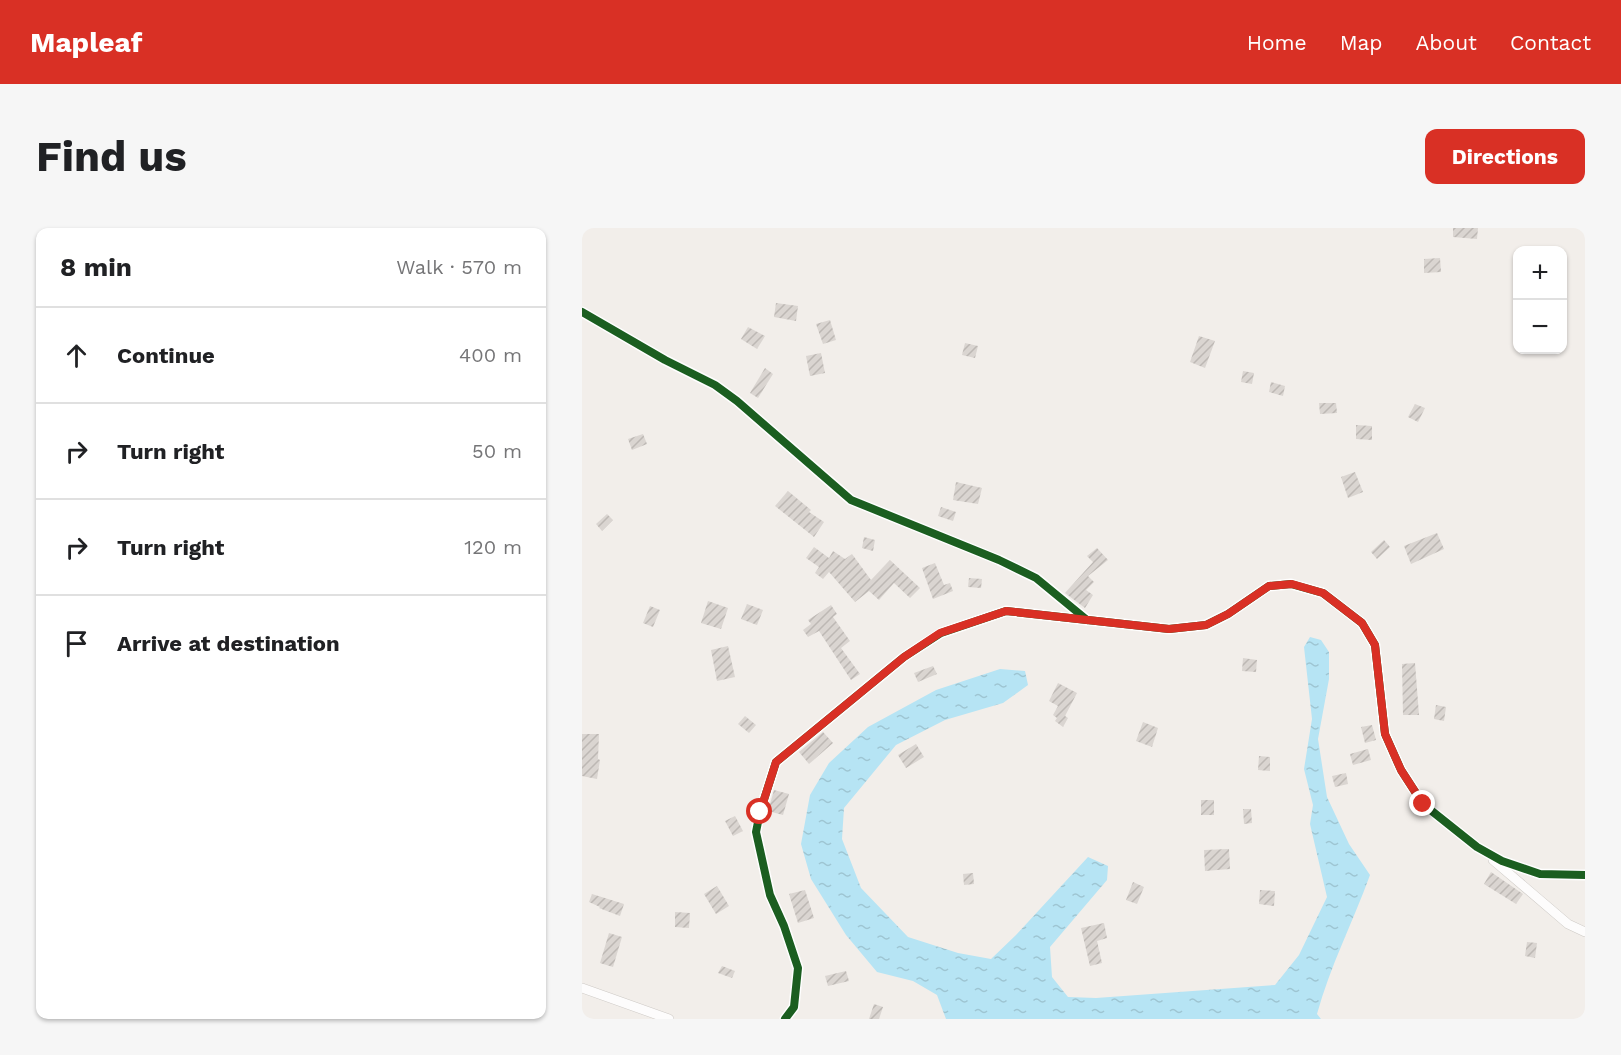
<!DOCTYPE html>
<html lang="en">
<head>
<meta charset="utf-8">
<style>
  :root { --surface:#fff; --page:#f6f6f6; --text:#202124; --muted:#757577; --line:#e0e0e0; --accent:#d93025 }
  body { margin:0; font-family:"Work Sans",sans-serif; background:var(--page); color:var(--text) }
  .controls { position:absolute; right:18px; top:18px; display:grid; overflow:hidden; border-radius:12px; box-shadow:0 2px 4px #0004 }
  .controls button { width:54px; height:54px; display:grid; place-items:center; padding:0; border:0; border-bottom:2px solid var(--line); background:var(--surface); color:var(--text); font:30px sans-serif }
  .stop { position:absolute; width:18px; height:18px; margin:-14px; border:4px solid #d93025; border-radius:50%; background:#fff }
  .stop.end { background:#d93025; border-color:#fff; box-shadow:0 2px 6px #0008 }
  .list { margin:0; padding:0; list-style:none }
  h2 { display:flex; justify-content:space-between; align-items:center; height:78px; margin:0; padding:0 24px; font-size:26px }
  h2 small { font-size:20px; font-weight:400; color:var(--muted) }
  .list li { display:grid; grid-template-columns:39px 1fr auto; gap:18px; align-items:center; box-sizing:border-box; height:96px; padding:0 24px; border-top:2px solid var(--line) }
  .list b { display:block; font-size:22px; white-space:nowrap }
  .list em { font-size:20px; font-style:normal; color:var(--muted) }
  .icon { flex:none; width:33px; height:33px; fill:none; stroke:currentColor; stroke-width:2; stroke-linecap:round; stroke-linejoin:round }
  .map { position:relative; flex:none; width:1003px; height:791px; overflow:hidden; border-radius:12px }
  header { display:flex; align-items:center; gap:36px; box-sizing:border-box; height:84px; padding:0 30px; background:var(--accent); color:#fff }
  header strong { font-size:28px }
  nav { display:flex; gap:33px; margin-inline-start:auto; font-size:21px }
  .intro { display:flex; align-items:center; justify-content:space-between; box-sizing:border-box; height:144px; padding:0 36px }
  h1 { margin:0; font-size:42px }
  .button { padding:15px 27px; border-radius:12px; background:var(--accent); color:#fff; font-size:21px; font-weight:700 }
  main { display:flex; gap:36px; padding:0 36px }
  aside { flex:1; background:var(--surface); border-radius:12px; box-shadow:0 2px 4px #0004 }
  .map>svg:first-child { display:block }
</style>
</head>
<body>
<header>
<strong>Mapleaf</strong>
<nav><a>Home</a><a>Map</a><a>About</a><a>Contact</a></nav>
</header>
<div class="intro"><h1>Find us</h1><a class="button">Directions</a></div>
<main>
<aside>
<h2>8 min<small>Walk · 570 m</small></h2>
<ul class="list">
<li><svg class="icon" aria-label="ahead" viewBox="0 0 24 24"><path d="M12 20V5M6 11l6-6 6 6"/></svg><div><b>Continue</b></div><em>400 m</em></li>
<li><svg class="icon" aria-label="right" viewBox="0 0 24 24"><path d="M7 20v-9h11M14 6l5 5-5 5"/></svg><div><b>Turn right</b></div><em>50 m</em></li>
<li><svg class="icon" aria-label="right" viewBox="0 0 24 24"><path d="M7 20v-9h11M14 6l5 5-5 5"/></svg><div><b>Turn right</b></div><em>120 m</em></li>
<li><svg class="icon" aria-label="arrive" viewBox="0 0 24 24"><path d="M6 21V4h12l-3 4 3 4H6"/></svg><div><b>Arrive at destination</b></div></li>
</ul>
</aside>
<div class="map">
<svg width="1003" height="791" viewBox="0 0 1003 791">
  <defs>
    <pattern id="water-ripples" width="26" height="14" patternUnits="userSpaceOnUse" patternTransform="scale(1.5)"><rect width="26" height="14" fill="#b6e4f4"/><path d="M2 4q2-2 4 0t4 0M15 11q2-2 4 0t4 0" fill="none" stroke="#9ec5d2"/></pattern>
    <pattern id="building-hatch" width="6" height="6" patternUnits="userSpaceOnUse" patternTransform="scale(1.5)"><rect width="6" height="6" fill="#dad5d1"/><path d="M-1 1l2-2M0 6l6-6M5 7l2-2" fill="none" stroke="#bdb8b4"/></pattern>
  </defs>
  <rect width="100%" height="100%" fill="#f2eeea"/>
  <!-- water -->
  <path fill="url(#water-ripples)" d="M 728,409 L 739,412 L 747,424 L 747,451 L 736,511 L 745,569 L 767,616 L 788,647 C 771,694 748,738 735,786 L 739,791 L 364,791 L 355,767 L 331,753 L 295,744 L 264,707 L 229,651 L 219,616 L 228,567 L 247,535 L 286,499 L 354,462 L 418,441 L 443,443 L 446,457 L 421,475 L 363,492 L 314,517 L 262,580 L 260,611 L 279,660 L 326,709 L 376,725 L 409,731 L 434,707 L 506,629 L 526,638 L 525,652 L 468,719 L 470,749 L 486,769 L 514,770 L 693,757 L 717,727 L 745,669 L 728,596 L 731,577 L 722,541 L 730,491 L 722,419 Z"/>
  <!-- building -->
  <g fill="url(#building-hatch)">
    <path d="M 871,0 L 896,0 L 895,11 L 871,9 Z"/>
    <path d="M 858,30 L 859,44 L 842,45 L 842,31 Z"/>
    <path d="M 194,75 L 216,78 L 214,93 L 192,89 Z"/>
    <path d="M 248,92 L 254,112 L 241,116 L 234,96 Z"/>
    <path d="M 166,99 L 183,108 L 175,121 L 159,111 Z"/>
    <path d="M 617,108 L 633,113 L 623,140 L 608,134 Z"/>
    <path d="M 383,115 L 396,118 L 393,130 L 380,127 Z"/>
    <path d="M 239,125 L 243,145 L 228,148 L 224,128 Z"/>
    <path d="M 183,140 L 191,146 L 176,170 L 168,165 Z"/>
    <path d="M 661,143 L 672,145 L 670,156 L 659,154 Z"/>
    <path d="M 689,154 L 703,158 L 701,168 L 687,164 Z"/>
    <path d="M 737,175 L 754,175 L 755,185 L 738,186 Z"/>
    <path d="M 833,176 L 843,180 L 836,194 L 826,189 Z"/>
    <path d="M 774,197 L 790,198 L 790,212 L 774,211 Z"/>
    <path d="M 61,206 L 65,216 L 50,222 L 46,211 Z"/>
    <path d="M 773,244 L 781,264 L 766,270 L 759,249 Z"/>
    <path d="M 374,254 L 400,260 L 396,276 L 371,272 Z"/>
    <path d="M 206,263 L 229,282 L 227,284 L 242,294 L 232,309 L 193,278 Z"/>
    <path d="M 359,279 L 374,284 L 371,293 L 356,288 Z"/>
    <path d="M 25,286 L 31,292 L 20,303 L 14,296 Z"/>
    <path d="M 855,305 L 862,321 L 829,336 L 822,318 Z"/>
    <path d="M 282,309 L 293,312 L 291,323 L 280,320 Z"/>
    <path d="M 802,312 L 808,319 L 795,331 L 789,324 Z"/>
    <path d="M 232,319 L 247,330 L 251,323 L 263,331 L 270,326 L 289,352 L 308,332 L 338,360 L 328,370 L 312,355 L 297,372 L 287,363 L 273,374 L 247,344 L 241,351 L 233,345 L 237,339 L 224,330 Z"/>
    <path d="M 515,320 L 526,332 L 506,348 L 512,354 L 504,362 L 511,367 L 503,380 L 483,365 L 511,334 L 505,328 Z"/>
    <path d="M 353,335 L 362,357 L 368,355 L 371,363 L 351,371 L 340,340 Z"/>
    <path d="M 387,350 L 400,351 L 399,360 L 386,359 Z"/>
    <path d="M 126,373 L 146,380 L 139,401 L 119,395 Z"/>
    <path d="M 165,376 L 181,382 L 175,397 L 159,391 Z"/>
    <path d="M 249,377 L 255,386 L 251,389 L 268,413 L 259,420 L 278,446 L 269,452 L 237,403 L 226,409 L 221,402 L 229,396 L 226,392 Z"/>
    <path d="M 68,378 L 78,382 L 71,399 L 61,395 Z"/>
    <path d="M 146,418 L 153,449 L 135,453 L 129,422 Z"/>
    <path d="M 661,430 L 675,432 L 674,444 L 660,443 Z"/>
    <path d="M 833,435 L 837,487 L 821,487 L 820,436 Z"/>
    <path d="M 351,438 L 355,446 L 336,454 L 332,445 Z"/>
    <path d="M 476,455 L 495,465 L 483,488 L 486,490 L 481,499 L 473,493 L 475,490 L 471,487 L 476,478 L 467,473 Z"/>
    <path d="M 854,477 L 864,479 L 862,493 L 852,491 Z"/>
    <path d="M 163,488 L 174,497 L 167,505 L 156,496 Z"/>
    <path d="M 561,494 L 576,500 L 570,519 L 554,513 Z"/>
    <path d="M 790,497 L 794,512 L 783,515 L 779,499 Z"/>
    <path d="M 241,504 L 251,515 L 227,536 L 217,524 Z"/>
    <path d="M 0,506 L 17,506 L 16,531 L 18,532 L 15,551 L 0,548 Z"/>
    <path d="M 334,516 L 342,529 L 324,540 L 316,527 Z"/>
    <path d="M 786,521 L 789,532 L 771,537 L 768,526 Z"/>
    <path d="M 677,528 L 688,529 L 688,543 L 676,542 Z"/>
    <path d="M 764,545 L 766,556 L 753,559 L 750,548 Z"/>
    <path d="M 192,562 L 207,566 L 201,587 L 186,583 Z"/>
    <rect x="619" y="572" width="13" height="15"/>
    <path d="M 661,581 L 669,581 L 670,595 L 662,596 Z"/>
    <path d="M 153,588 L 161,603 L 151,608 L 143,593 Z"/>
    <path d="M 647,621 L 648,641 L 623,643 L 622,622 Z"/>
    <path d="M 909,644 L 941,666 L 934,676 L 902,656 Z"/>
    <path d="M 391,645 L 392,656 L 382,657 L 381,646 Z"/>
    <path d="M 551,654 L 562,659 L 555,676 L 544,672 Z"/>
    <path d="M 135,658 L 147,678 L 134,686 L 122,666 Z"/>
    <path d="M 223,662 L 232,690 L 216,695 L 207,666 Z"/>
    <path d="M 678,662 L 693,663 L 692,678 L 677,676 Z"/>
    <path d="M 10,666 L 42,676 L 38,688 L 17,680 L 18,679 L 7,674 Z"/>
    <path d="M 93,684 L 108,685 L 107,700 L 93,699 Z"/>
    <path d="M 522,695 L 525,710 L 515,713 L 520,735 L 508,738 L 499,700 Z"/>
    <path d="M 27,705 L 40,709 L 31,739 L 18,735 Z"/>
    <path d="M 945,714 L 955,715 L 953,730 L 943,728 Z"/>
    <path d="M 140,738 L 153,743 L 150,750 L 136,745 Z"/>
    <path d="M 264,743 L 267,753 L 246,758 L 243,748 Z"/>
    <path d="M 292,776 L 301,779 L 297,791 L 287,791 Z"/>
  </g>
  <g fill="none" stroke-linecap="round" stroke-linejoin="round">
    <defs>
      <g id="minor">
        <path d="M 0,84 L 83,132 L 133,157 L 155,173 L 269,272 L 417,332 L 454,350 L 505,392"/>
        <path d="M 911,632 L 986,696 L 1003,704"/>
        <path d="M 0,760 L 87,791"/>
        <path d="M 203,791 L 212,779 L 216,740 L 202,698 L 188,667 L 174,604 L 178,584 L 194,534 L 322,429 L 359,405 L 424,383 L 587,401 L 624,397 L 646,386 L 687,358 L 709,356 L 741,365 L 780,395 L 793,417 L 803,506 L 819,542 L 841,576 L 895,619 L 920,633 L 958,646 L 1003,647"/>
      </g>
    </defs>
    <!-- minor casing -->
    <use href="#minor" stroke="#cecac6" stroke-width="10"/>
    <!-- minor -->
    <use href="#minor" stroke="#fdfcfc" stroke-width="9"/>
    <defs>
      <g id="cycleway">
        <path d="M 0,84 L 83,132 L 133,157 L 155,173 L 269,272 L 417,332 L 454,350 L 505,392"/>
        <path d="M 203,791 L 212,779 L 216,740 L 202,698 L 188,667 L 174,604 L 178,584 L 194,534 L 322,429 L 359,405 L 424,383 L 587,401 L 624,397 L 646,386 L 687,358 L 709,356 L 741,365 L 780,395 L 793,417 L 803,506 L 819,542 L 841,576 L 895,619 L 920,633 L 958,646 L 1003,647"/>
      </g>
    </defs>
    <!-- cycleway casing -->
    <use href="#cycleway" stroke="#fff" stroke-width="11"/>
    <!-- cycleway -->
    <use href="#cycleway" stroke="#1b5e20" stroke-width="8"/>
  </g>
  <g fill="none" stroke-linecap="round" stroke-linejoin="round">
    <!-- route -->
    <path stroke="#d93025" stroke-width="8" d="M 178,584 L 194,534 L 322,429 L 358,405 L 424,383 L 587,401 L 624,397 L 646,386 L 687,358 L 710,356 L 741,365 L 780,395 L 793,417 L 803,506 L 819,542 L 841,576"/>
  </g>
</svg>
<div class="controls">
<button>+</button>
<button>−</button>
</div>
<div class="stop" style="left:178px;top:584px"></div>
<div class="stop end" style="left:841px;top:576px"></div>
</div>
</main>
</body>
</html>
